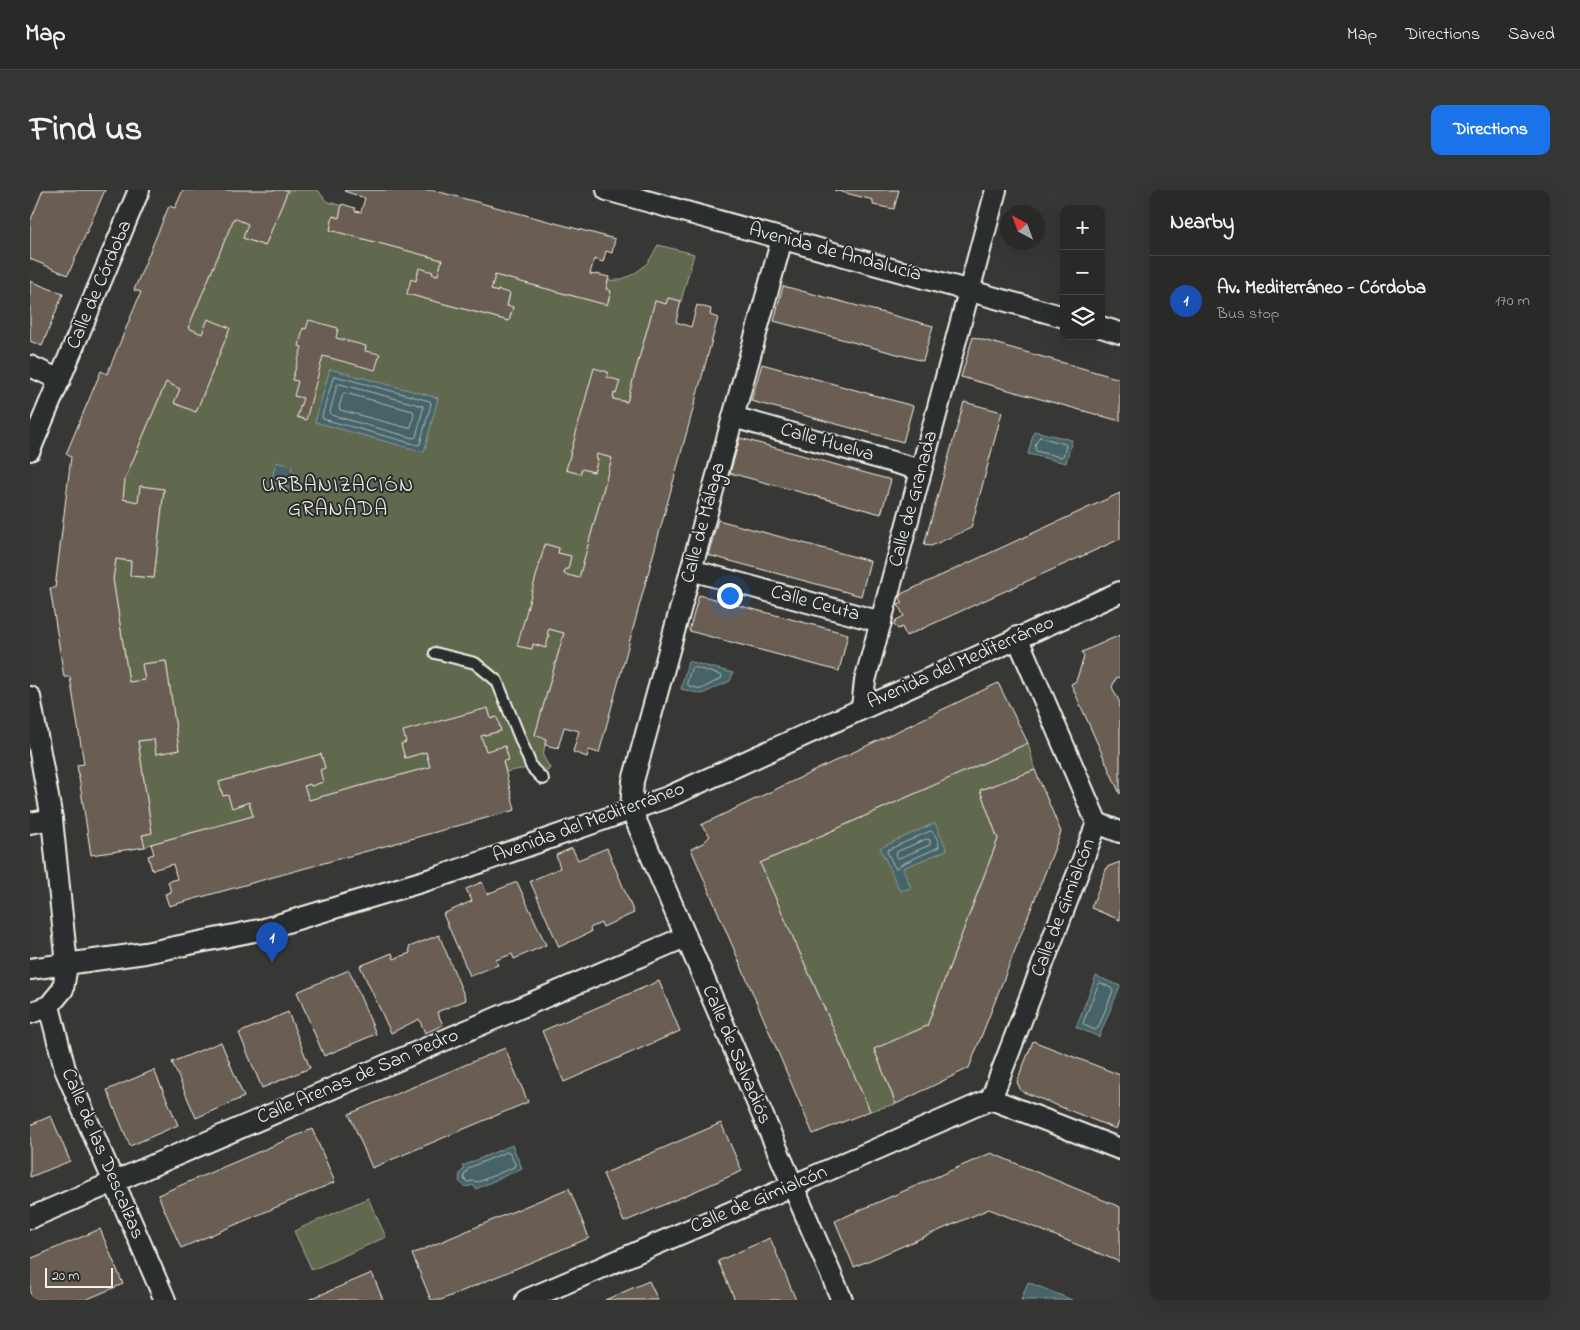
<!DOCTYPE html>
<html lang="en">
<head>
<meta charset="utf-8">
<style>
  :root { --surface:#292928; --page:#353534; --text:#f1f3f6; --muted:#a5a6a8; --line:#454545; --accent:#1a73e8 }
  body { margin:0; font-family:"Indie Flower",sans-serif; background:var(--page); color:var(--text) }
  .controls { position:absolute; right:15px; top:15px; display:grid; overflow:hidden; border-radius:10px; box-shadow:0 5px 20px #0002 }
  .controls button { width:45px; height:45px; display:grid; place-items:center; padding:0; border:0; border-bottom:1px solid var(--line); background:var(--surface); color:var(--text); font:25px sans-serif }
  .compass { position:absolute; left:970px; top:15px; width:45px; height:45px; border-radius:50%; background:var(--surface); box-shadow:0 5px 20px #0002; rotate:319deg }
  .scale { position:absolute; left:15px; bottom:12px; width:68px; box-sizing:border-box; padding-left:5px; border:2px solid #f4f1e8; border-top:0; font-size:14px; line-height:18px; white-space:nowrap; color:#f4f1e8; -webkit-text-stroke:4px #2a2d2e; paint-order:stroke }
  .you { position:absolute; left:699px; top:405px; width:18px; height:18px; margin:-12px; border:4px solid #fff; border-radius:50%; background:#1a73e8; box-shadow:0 0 0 8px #1a73e833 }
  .badge { display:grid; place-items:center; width:32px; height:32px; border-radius:50%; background:var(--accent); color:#fff; font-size:16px; font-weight:700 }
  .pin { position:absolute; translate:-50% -41px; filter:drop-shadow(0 1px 2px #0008) }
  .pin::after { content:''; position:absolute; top:26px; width:18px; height:15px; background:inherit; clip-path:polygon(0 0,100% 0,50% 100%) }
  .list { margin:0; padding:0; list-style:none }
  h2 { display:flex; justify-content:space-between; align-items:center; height:65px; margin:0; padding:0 20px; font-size:21px }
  h2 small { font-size:16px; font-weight:400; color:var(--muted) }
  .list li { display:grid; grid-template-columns:32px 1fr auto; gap:15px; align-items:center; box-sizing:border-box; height:90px; padding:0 20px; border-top:1px solid var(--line) }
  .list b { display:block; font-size:19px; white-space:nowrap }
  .list p { margin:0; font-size:16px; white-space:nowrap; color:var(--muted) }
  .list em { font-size:16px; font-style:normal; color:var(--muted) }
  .icon { flex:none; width:28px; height:28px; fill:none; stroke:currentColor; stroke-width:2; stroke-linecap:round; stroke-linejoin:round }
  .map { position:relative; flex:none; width:1090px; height:1110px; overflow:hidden; border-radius:10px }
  header { display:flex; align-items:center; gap:30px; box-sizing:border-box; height:70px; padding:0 25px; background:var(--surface); border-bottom:1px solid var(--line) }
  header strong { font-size:24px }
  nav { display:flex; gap:28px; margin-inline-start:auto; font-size:18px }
  .intro { display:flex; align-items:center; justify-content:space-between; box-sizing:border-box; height:120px; padding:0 30px }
  h1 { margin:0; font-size:35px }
  .button { padding:12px 22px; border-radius:10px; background:var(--accent); color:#fff; font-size:18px; font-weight:700 }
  main { display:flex; gap:30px; padding:0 30px }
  aside { flex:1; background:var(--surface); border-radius:10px; box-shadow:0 5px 20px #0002 }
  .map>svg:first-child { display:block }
</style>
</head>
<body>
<header>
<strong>Map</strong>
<nav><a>Map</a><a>Directions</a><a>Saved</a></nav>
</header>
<div class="intro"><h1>Find us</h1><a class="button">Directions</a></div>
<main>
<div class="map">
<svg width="1090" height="1110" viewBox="0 0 1090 1110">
  <rect width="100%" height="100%" fill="#373735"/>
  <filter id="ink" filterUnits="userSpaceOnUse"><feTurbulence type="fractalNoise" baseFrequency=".02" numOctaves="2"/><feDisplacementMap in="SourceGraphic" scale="10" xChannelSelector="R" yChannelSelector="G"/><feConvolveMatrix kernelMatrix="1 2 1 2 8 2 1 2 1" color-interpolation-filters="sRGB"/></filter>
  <g filter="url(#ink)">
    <!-- green -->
    <g fill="#61674d" stroke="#aaac9a">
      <path d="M 258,0 L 288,0 L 296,11 L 312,16 L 309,28 L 303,26 L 300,40 L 412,70 L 408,85 L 402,84 L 402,82 L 389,78 L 386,91 L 381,90 L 377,104 L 479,131 L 482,117 L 477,116 L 480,104 L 468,100 L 468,102 L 461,100 L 465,85 L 577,115 L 581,101 L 576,99 L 578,90 C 590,93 610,82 618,72 C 622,67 625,60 628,55 L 664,64 L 651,111 L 638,108 L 636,114 L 625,111 L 597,212 L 583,209 L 584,203 L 586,204 L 589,191 L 577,187 L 578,182 L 564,179 L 536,280 L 550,284 L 552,279 L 564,282 L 568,270 L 566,269 L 567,264 L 582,268 L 549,388 L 534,384 L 535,379 L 538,379 L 541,366 L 528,363 L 529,358 L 515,354 L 488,456 L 501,459 L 503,454 L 515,458 L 519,445 L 517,444 L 519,439 L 534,443 L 505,545 L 516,549 L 513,566 L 520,578 L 518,581 C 504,576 490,579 476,582 L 473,571 L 479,569 L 456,561 L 451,546 L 471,541 L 466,527 L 461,529 L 458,518 L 371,554 L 375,568 L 396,562 L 400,577 L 279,610 L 274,596 L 280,594 L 281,596 L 293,592 L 290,580 L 295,578 L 291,564 L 189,592 L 193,606 L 198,605 L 202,617 L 219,612 L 223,626 L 121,654 L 115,657 L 112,645 L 122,643 L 108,551 L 124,549 L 126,564 L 149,560 L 136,471 L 112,474 L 115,490 L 99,492 L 83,389 L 86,369 L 101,371 L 100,386 L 124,388 L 134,299 L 110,296 L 108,312 L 93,309 L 95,289 L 136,192 L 150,199 L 144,213 L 166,222 L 200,138 L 178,129 L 172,144 L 158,138 L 204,28 L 218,34 L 213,48 L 235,56 Z"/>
      <path d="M 998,553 L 1005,580 L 950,600 L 968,649 L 897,836 L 844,859 L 866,914 L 840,921 L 730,673 Z"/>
      <path d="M 338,1008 L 356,1047 L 282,1080 L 264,1041 Z"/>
    </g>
    <!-- water -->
    <g fill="#456367" stroke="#8b9c9b">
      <path d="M 300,179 L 408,208 L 394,262 L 285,232 Z"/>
      <path d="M 1004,241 L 1042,250 L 1036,273 L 998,264 Z"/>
      <path d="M 246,272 L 262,276 L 261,281 L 265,282 L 261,298 L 246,294 L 247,289 L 242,288 Z"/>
      <path d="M 658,471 L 703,483 L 700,491 L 672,504 L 651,499 Z"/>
      <path d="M 905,633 L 917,660 L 873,678 L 881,698 L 870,701 L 850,658 Z"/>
      <path d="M 1066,786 L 1090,796 L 1069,847 L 1046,837 Z"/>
      <path d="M 482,955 L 492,978 L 446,999 L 443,995 C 436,998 434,997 429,991 L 430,983 L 434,979 L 432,976 Z"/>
      <path d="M 998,1092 L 1042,1110 L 991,1110 Z"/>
    </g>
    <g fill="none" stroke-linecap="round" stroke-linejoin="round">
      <!-- shore -->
      <g stroke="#aeb8b4" stroke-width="1">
        <path d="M 305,186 L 400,211 L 401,214 L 390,254 L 388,255 L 293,229 L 292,226 L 303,188 Z"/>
        <path d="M 310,194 L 393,216 L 393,219 L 386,247 L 383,248 L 301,225 L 300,222 L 307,195 Z"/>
        <path d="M 315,203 L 383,221 L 384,224 L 381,237 L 378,238 L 310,220 L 309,217 L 313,204 Z"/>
        <path d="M 1010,247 L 1035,254 L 1036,256 L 1033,266 L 1030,267 L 1006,261 C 1004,257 1006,249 1010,247 Z"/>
        <path d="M 663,477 L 691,485 L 692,488 L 671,499 L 659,496 L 657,493 L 661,479 Z"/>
        <path d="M 901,641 C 905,643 910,653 909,657 L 872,674 L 867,678 L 865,678 L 857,662 L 858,660 Z"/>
        <path d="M 897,649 L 900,650 L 900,655 L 869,668 L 866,667 L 867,662 Z"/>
        <path d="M 1071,793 L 1081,798 L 1083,801 L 1068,838 L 1065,840 L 1054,835 L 1053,833 L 1068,795 Z"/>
        <path d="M 477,962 L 480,964 L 485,974 L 484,977 L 448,992 L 443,991 L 437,992 L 434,989 L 434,985 L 439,978 Z"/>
      </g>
    </g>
    <!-- building -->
    <g fill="#6b5d52" stroke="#f4f1e8">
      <path d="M 13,0 L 75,0 L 38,85 L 0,69 L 0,32 Z"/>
      <path d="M 153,0 L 258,0 L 235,56 L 213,48 L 218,34 L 204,28 L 158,138 L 172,144 L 178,129 L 200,138 L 166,222 L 144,213 L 150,199 L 136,192 L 95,289 L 93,309 L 108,312 L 110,296 L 134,299 L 124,388 L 100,386 L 101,371 L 86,369 L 83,389 L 99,492 L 115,490 L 112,474 L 136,471 L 149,560 L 126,564 L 124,549 L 108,551 L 122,643 L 112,645 L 115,657 L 61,665 L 47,575 L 54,574 L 40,487 L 34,487 L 20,398 L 25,398 L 41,267 L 36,264 L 71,181 L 77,184 L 111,102 L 104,100 L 139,16 L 145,18 Z"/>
      <path d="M 315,0 L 402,0 L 585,49 L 582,63 L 576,61 L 573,72 L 564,69 L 560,84 L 566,85 L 566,84 L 579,87 L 576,99 L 581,101 L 577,115 L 465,85 L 461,100 L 468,102 L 468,100 L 480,103 L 477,116 L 483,117 L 479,131 L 377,104 L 381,89 L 386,91 L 389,78 L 403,82 L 402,84 L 408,85 L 412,70 L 300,40 L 303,26 L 309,28 L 312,14 L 325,18 L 325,21 L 331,22 L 335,8 L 314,1 Z"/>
      <path d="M 804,0 L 869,0 L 864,19 L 843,15 L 843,10 Z"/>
      <path d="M 0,91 L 33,104 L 12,156 L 0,151 Z"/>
      <path d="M 753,96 L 903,136 L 893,171 L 744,131 Z"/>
      <path d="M 638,108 L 651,111 L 646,132 L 661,137 L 667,115 L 681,119 L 680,125 L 688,128 L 569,563 L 559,560 L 557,567 L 543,562 L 549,541 L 534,537 L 528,558 L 515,555 L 516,549 L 505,545 L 534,443 L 519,439 L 517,444 L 519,445 L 516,458 L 503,454 L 502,459 L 487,456 L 515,354 L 529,358 L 528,363 L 541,366 L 538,379 L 535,379 L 534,384 L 549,388 L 582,268 L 567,264 L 566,269 L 568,269 L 564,282 L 552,279 L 550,284 L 536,280 L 564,178 L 578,182 L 577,187 L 590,191 L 586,204 L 584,203 L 583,209 L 597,212 L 625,111 L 636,114 Z"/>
      <path d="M 279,130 L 308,138 L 306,148 L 336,156 L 335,161 L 350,164 L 345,180 L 293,166 L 276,230 L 267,227 L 273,208 L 264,206 L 268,191 L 262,190 L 272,157 L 269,156 L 273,138 L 276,139 Z"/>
      <path d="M 943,147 L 1090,189 L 1090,231 L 931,187 Z"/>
      <path d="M 732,174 L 883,216 L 873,252 L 721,211 Z"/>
      <path d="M 934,212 L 972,222 L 941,338 L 901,356 L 894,355 Z"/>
      <path d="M 710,248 L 861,290 L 851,324 L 700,283 Z"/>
      <path d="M 1090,303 L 1090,349 L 876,446 L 872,437 L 868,439 L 864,435 L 866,430 L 874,426 L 868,415 L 873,413 L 870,408 L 871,404 Z"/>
      <path d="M 688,330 L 840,371 L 831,406 L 678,365 Z"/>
      <path d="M 669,405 L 818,444 L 809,481 L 659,441 Z"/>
      <path d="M 1090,445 L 1090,487 L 1086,488 L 1082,497 L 1090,513 L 1090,604 L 1041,494 L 1046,491 L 1054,467 L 1052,462 Z"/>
      <path d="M 968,493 L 998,553 L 730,673 L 840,921 L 783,944 L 661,659 L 673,653 L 680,646 L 671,635 Z"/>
      <path d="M 458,518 L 461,529 L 467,527 L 471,541 L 451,546 L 456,561 L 475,556 L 479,570 L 473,571 L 485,620 L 139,716 L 135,704 L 141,702 L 138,691 L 147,689 L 143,674 L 122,680 L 118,666 L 124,664 L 121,654 L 223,626 L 219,612 L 202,618 L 198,605 L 193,606 L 189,592 L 291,564 L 295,578 L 290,580 L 293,592 L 281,596 L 280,594 L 274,596 L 279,610 L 400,577 L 396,562 L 375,568 L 371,554 L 376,552 L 373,541 Z"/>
      <path d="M 1005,580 L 1031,642 L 939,878 L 866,914 L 844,859 L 897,836 L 968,649 L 950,600 Z"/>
      <path d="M 542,658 L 548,670 L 577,658 L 604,723 L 573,737 L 571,733 L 560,738 L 561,742 L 529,757 L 500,691 L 530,678 L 526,665 Z"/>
      <path d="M 1090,672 L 1090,730 L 1061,718 L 1077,677 Z"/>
      <path d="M 452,692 L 457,704 L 487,692 L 516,755 L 484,769 L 482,764 L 466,770 L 468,775 L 440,786 L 413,724 L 442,711 L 436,699 Z"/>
      <path d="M 409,745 L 436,810 L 407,822 L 413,835 L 395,843 L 389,829 L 361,843 L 330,776 L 362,763 L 364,769 L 380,763 L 379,757 Z"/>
      <path d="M 319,780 L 346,844 L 294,866 L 267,802 Z"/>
      <path d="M 629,791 L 650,841 L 534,892 L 512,841 Z"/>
      <path d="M 258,822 L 280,878 L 232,898 L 209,843 Z"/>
      <path d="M 1003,851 L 1090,885 L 1090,930 L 1086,939 L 991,901 L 987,892 Z"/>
      <path d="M 191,852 L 214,907 L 166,928 L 142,872 Z"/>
      <path d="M 475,858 L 498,912 L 342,978 L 319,924 Z"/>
      <path d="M 124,880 L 148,935 L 100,956 L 77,900 Z"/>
      <path d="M 21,926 L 40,971 L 0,987 L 0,935 Z"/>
      <path d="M 691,933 L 712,981 L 594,1032 L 573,984 Z"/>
      <path d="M 282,939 L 305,992 L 151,1058 L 128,1005 Z"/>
      <path d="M 961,963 L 1090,1017 L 1090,1072 L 959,1019 L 824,1077 L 805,1031 Z"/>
      <path d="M 539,998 L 559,1048 L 411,1110 L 401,1110 L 382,1064 Z"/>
      <path d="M 70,1039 L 93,1094 L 55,1110 L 0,1110 L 0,1069 Z"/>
      <path d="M 740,1048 L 766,1110 L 705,1110 L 688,1071 Z"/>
      <path d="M 342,1083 L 353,1110 L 278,1110 Z"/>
      <path d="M 619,1091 L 628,1110 L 575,1110 Z"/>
    </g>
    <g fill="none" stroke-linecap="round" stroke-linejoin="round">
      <defs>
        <path id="lane" d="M 405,463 L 445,473 L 467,491 L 502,578 L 513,589"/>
        <g id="street">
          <path d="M 577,0 L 1034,127"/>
          <path d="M 752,49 L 603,591 L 601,619 L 812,1110"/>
          <path d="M 1071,137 L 1090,143"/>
          <path d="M 0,176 L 30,190"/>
          <path d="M 703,227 L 891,280"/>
          <path d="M 0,260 L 109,0"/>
          <path d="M 661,380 L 851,432"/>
          <path d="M 0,507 L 22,629 L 37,775 L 33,799 L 19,816 L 0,823"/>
          <path d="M 832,518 L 835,491 L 966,0"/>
          <path d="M 0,633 L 22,629"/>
          <path d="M 1067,633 L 1090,642"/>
          <path d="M 0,779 L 115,763 L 234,739 L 411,686 L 638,607 L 1090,402"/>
          <path d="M 19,816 L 35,879 L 135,1110"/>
          <path d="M 961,909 L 1067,633 L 987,447"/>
          <path d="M 0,1028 L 655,747"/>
          <path d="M 496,1110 L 762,996 L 961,909 L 1090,959"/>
        </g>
      </defs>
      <!-- lane casing -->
      <use href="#lane" stroke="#f4f1e8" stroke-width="14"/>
      <!-- street casing -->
      <use href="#street" stroke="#f4f1e8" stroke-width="24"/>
      <!-- lane -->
      <use href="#lane" stroke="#2a2d2e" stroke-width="10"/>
      <!-- street -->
      <use href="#street" stroke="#2a2d2e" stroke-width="20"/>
    </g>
  </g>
  <g text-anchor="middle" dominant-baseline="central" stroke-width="4" stroke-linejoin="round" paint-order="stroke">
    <!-- street labels -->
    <g font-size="20" fill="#f4f1e8" stroke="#2a2d2e">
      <text transform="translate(805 63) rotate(15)">Avenida de Andalucía</text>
      <text transform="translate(70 95) rotate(-67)">Calle de Córdoba</text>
      <text transform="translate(797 253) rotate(16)">Calle Huelva</text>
      <text transform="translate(884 309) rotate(-75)">Calle de Granada</text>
      <text transform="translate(674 333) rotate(-75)">Calle de Málaga</text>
      <text transform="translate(785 414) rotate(15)">Calle Ceuta</text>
      <text transform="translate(931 473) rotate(-24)">Avenida del Mediterráneo</text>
      <text transform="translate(559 633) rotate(-20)">Avenida del Mediterráneo</text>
      <text transform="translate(1034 718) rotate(-69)">Calle de Gimialcón</text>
      <text transform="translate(706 865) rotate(67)">Calle de Salvadiós</text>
      <text transform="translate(328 887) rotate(-23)">Calle Arenas de San Pedro</text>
      <text transform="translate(72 964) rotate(67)">Calle de las Descalzas</text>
      <text transform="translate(729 1010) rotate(-23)">Calle de Gimialcón</text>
    </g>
    <!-- neighbourhood labels -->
    <g font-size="21" letter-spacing="1" fill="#f4f1e8" stroke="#2a2d2e">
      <text x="308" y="296">URBANIZACIÓN<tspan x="308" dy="24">GRANADA</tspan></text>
    </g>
  </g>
</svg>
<div class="controls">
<button>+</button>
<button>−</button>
<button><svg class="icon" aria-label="layers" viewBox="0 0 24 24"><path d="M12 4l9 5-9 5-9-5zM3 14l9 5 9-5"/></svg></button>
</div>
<svg class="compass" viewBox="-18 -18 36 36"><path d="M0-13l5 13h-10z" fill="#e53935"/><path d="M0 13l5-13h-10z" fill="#a5a6a8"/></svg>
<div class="scale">20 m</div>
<div class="you"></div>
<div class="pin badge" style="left:242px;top:773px;background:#1a4fb4">1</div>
</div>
<aside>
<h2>Nearby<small></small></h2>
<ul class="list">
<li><span class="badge" style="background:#1a4fb4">1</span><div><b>Av. Mediterráneo - Córdoba</b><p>Bus stop</p></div><em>170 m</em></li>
</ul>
</aside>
</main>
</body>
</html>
